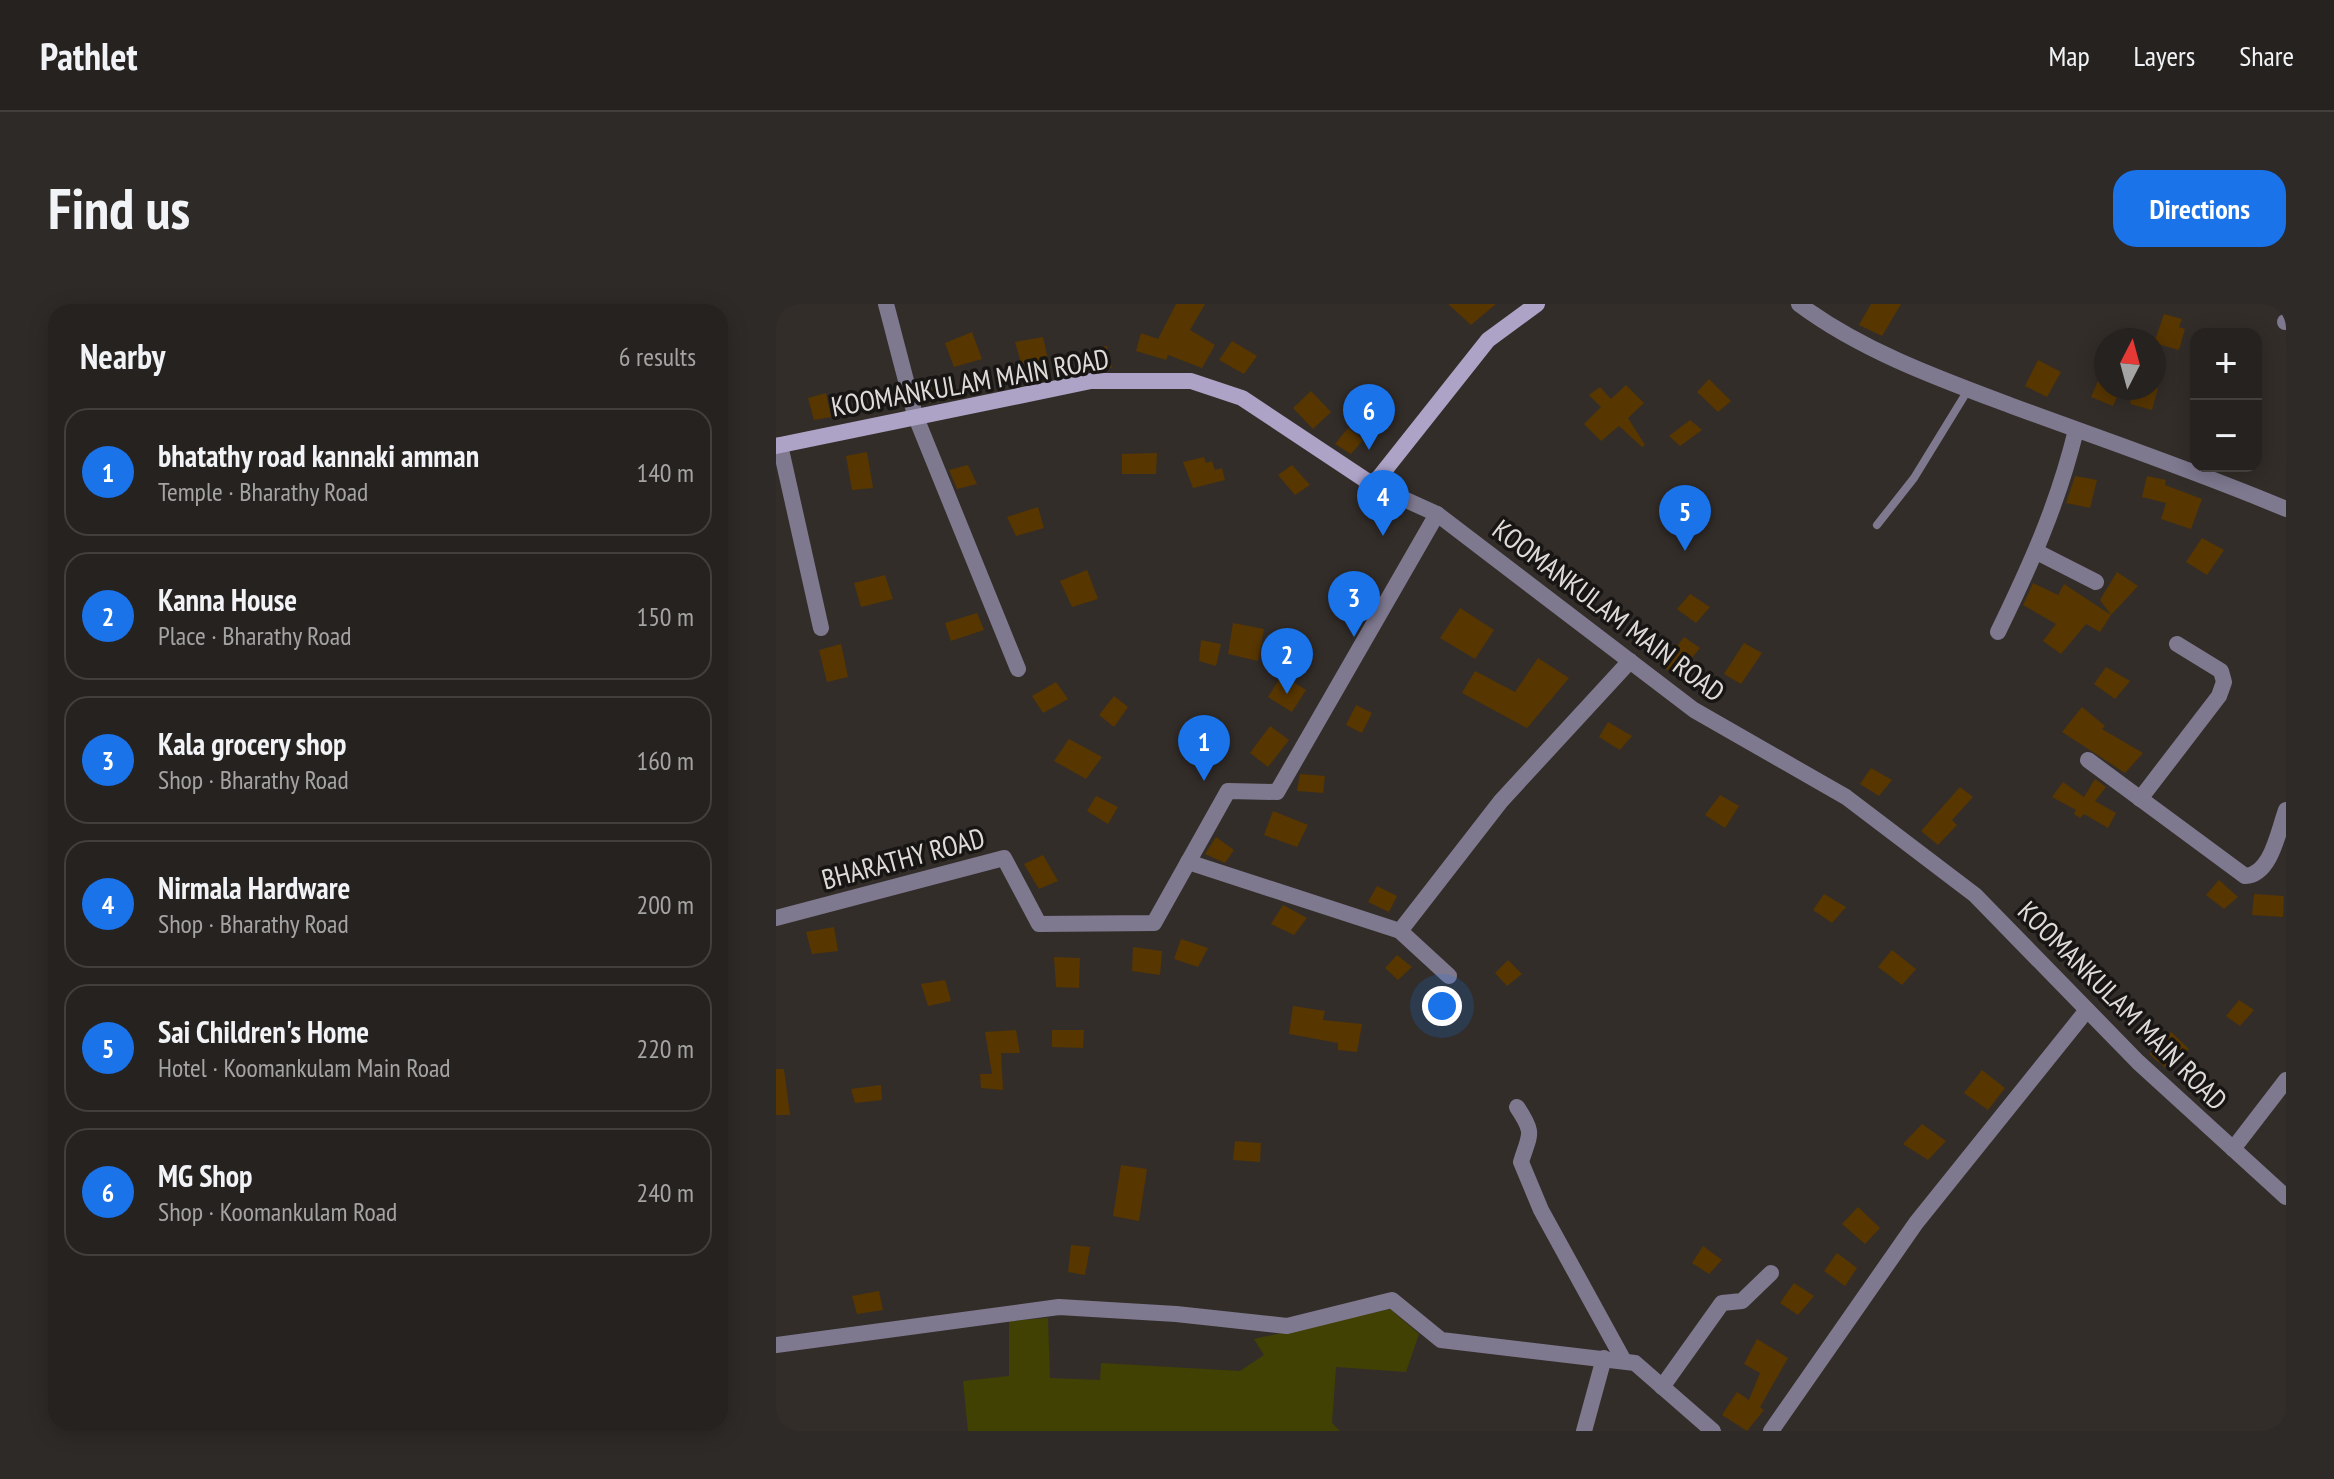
<!DOCTYPE html>
<html lang="en">
<head>
<meta charset="utf-8">
<style>
  :root { --surface:#26221f; --page:#2e2a28; --text:#f1f3f6; --muted:#a4a4a4; --line:#423f3d; --accent:#1a73e8 }
  body { margin:0; font-family:"PT Sans Narrow",sans-serif; background:var(--page); color:var(--text) }
  .controls { position:absolute; right:24px; top:24px; display:grid; overflow:hidden; border-radius:16px; box-shadow:0 4px 20px #0003 }
  .controls button { width:72px; height:72px; display:grid; place-items:center; padding:0; border:0; border-bottom:2px solid var(--line); background:var(--surface); color:var(--text); font:40px sans-serif }
  .compass { position:absolute; left:1318px; top:24px; width:72px; height:72px; border-radius:50%; background:var(--surface); box-shadow:0 4px 20px #0003; rotate:6deg }
  .you { position:absolute; left:666px; top:702px; width:28px; height:28px; margin:-20px; border:6px solid #fff; border-radius:50%; background:#1a73e8; box-shadow:0 0 0 12px #1a73e833 }
  .badge { display:grid; place-items:center; width:52px; height:52px; border-radius:50%; background:var(--accent); color:#fff; font-size:26px; font-weight:700 }
  .pin { position:absolute; translate:-50% -66px; filter:drop-shadow(0 2px 4px #0008) }
  .pin::after { content:''; position:absolute; top:42px; width:28px; height:24px; background:inherit; clip-path:polygon(0 0,100% 0,50% 100%) }
  .list { margin:0; padding:0; list-style:none }
  h2 { display:flex; justify-content:space-between; align-items:center; height:104px; margin:0; padding:0 32px; font-size:34px }
  h2 small { font-size:26px; font-weight:400; color:var(--muted) }
  .list li { display:grid; grid-template-columns:52px 1fr auto; gap:24px; align-items:center; box-sizing:border-box; height:128px; margin:0 16px 16px; padding:0 16px; border:2px solid var(--line); border-radius:24px }
  .list b { display:block; font-size:30px; white-space:nowrap }
  .list p { margin:0; font-size:26px; white-space:nowrap; color:var(--muted) }
  .list em { font-size:26px; font-style:normal; color:var(--muted) }
  .map { position:relative; flex:none; width:1510px; height:1127px; overflow:hidden; border-radius:24px }
  header { display:flex; align-items:center; gap:48px; box-sizing:border-box; height:112px; padding:0 40px; background:var(--surface); border-bottom:2px solid var(--line) }
  header strong { font-size:38px }
  nav { display:flex; gap:44px; margin-inline-start:auto; font-size:28px }
  .intro { display:flex; align-items:center; justify-content:space-between; box-sizing:border-box; height:192px; padding:0 48px }
  h1 { margin:0; font-size:56px }
  .button { padding:20px 36px; border-radius:24px; background:var(--accent); color:#fff; font-size:28px; font-weight:700 }
  main { display:flex; gap:48px; padding:0 48px }
  aside { flex:1; background:var(--surface); border-radius:24px; box-shadow:0 4px 20px #0003 }
  .map>svg:first-child { display:block }
</style>
</head>
<body>
<header>
<strong>Pathlet</strong>
<nav><a>Map</a><a>Layers</a><a>Share</a></nav>
</header>
<div class="intro"><h1>Find us</h1><a class="button">Directions</a></div>
<main>
<aside>
<h2>Nearby<small>6 results</small></h2>
<ul class="list">
<li><span class="badge">1</span><div><b>bhatathy road kannaki amman</b><p>Temple · Bharathy Road</p></div><em>140 m</em></li>
<li><span class="badge">2</span><div><b>Kanna House</b><p>Place · Bharathy Road</p></div><em>150 m</em></li>
<li><span class="badge">3</span><div><b>Kala grocery shop</b><p>Shop · Bharathy Road</p></div><em>160 m</em></li>
<li><span class="badge">4</span><div><b>Nirmala Hardware</b><p>Shop · Bharathy Road</p></div><em>200 m</em></li>
<li><span class="badge">5</span><div><b>Sai Children's Home</b><p>Hotel · Koomankulam Main Road</p></div><em>220 m</em></li>
<li><span class="badge">6</span><div><b>MG Shop</b><p>Shop · Koomankulam Road</p></div><em>240 m</em></li>
</ul>
</aside>
<div class="map">
<svg width="1510" height="1127" viewBox="0 0 1510 1127">
  <rect width="100%" height="100%" fill="#332d29"/>
  <!-- green -->
  <path fill="#404103" d="M 614,1005 L 643,1030 L 630,1068 L 560,1063 L 556,1119 L 564,1127 L 192,1127 L 187,1077 L 233,1072 L 233,1017 L 272,1014 L 274,1074 L 324,1076 L 325,1059 L 464,1067 L 488,1051 L 478,1035 Z"/>
  <!-- building -->
  <g fill="#573600">
    <path d="M 400,0 L 429,0 L 414,26 L 439,41 L 426,64 L 392,51 L 390,56 L 360,47 L 365,29 L 382,35 Z"/>
    <path d="M 672,0 L 720,0 L 695,21 Z"/>
    <path d="M 1095,0 L 1125,0 L 1106,32 L 1083,21 Z"/>
    <path d="M 1388,10 L 1406,15 L 1403,23 L 1409,25 L 1403,46 L 1378,39 Z"/>
    <path d="M 196,28 L 206,55 L 178,63 L 169,39 Z"/>
    <path d="M 267,33 L 273,60 L 247,65 L 239,38 Z"/>
    <path d="M 456,37 L 481,52 L 468,70 L 443,56 Z"/>
    <path d="M 331,42 L 336,64 L 321,66 L 316,46 Z"/>
    <path d="M 1262,56 L 1285,68 L 1271,93 L 1249,82 Z"/>
    <path d="M 171,72 L 174,95 L 148,100 L 142,78 Z"/>
    <path d="M 933,75 L 955,97 L 942,108 L 921,88 Z"/>
    <path d="M 1322,77 L 1330,84 L 1344,87 L 1337,102 L 1315,93 Z"/>
    <path d="M 850,81 L 868,99 L 852,114 L 869,141 L 866,143 L 843,122 L 825,137 L 808,120 L 825,103 L 813,91 L 824,83 L 835,95 Z"/>
    <path d="M 1359,84 L 1382,84 L 1376,106 L 1354,100 Z"/>
    <path d="M 535,87 L 555,108 L 537,125 L 517,104 Z"/>
    <path d="M 50,89 L 55,113 L 38,116 L 32,94 Z"/>
    <path d="M 914,116 L 926,126 L 904,142 L 893,132 Z"/>
    <path d="M 572,124 L 587,136 L 575,150 L 559,140 Z"/>
    <path d="M 91,148 L 97,184 L 76,186 L 70,152 Z"/>
    <path d="M 381,149 L 380,170 L 346,170 L 346,150 Z"/>
    <path d="M 428,153 L 430,159 L 436,157 L 439,166 L 446,164 L 449,176 L 417,184 L 407,158 Z"/>
    <path d="M 192,161 L 201,180 L 181,185 L 173,166 Z"/>
    <path d="M 516,161 L 534,181 L 519,191 L 502,171 Z"/>
    <path d="M 1299,172 L 1321,176 L 1314,204 L 1290,199 Z"/>
    <path d="M 1371,172 L 1390,176 L 1389,181 L 1426,195 L 1415,225 L 1385,215 L 1390,199 L 1366,193 Z"/>
    <path d="M 262,203 L 268,224 L 240,232 L 231,213 Z"/>
    <path d="M 1426,234 L 1448,246 L 1431,271 L 1410,258 Z"/>
    <path d="M 311,266 L 322,295 L 296,303 L 284,277 Z"/>
    <path d="M 1341,268 L 1362,282 L 1335,311 L 1324,296 Z"/>
    <path d="M 109,271 L 117,295 L 85,303 L 78,279 Z"/>
    <path d="M 1257,279 L 1282,291 L 1288,280 L 1335,311 L 1324,328 L 1310,320 L 1285,350 L 1267,337 L 1280,320 L 1247,301 Z"/>
    <path d="M 914,290 L 934,303 L 920,319 L 901,305 Z"/>
    <path d="M 684,304 L 718,326 L 699,355 L 664,334 Z"/>
    <path d="M 201,309 L 208,326 L 175,337 L 169,319 Z"/>
    <path d="M 457,319 L 488,325 L 482,357 L 452,350 Z"/>
    <path d="M 908,333 L 924,344 L 901,372 L 886,362 Z"/>
    <path d="M 425,336 L 445,340 L 440,362 L 423,357 Z"/>
    <path d="M 968,339 L 986,349 L 965,380 L 948,370 Z"/>
    <path d="M 65,340 L 72,373 L 51,378 L 43,346 Z"/>
    <path d="M 762,354 L 793,374 L 751,424 L 686,389 L 699,367 L 739,388 Z"/>
    <path d="M 1330,363 L 1354,377 L 1339,395 L 1318,380 Z"/>
    <path d="M 506,371 L 530,386 L 516,408 L 492,393 Z"/>
    <path d="M 280,378 L 292,395 L 267,409 L 256,392 Z"/>
    <path d="M 338,392 L 352,403 L 338,423 L 323,411 Z"/>
    <path d="M 580,401 L 596,409 L 586,429 L 570,421 Z"/>
    <path d="M 1306,403 L 1329,422 L 1326,425 L 1367,449 L 1349,469 L 1286,428 Z"/>
    <path d="M 832,418 L 856,432 L 844,446 L 823,433 Z"/>
    <path d="M 494,422 L 513,436 L 492,463 L 474,449 Z"/>
    <path d="M 293,435 L 326,453 L 310,475 L 278,457 Z"/>
    <path d="M 1095,464 L 1116,476 L 1103,492 L 1084,480 Z"/>
    <path d="M 524,470 L 549,472 L 547,489 L 521,487 Z"/>
    <path d="M 1319,475 L 1330,483 L 1319,497 L 1340,509 L 1332,524 L 1308,510 L 1304,514 L 1298,510 L 1300,506 L 1276,493 L 1287,478 L 1308,493 Z"/>
    <path d="M 1184,483 L 1197,493 L 1176,516 L 1181,521 L 1162,541 L 1145,527 Z"/>
    <path d="M 944,491 L 963,502 L 949,524 L 929,511 Z"/>
    <path d="M 320,492 L 342,503 L 332,520 L 311,507 Z"/>
    <path d="M 497,507 L 532,521 L 521,543 L 488,531 Z"/>
    <path d="M 440,533 L 458,546 L 449,559 L 429,550 Z"/>
    <path d="M 267,551 L 282,577 L 263,585 L 248,560 Z"/>
    <path d="M 1443,576 L 1462,593 L 1448,605 L 1430,591 Z"/>
    <path d="M 601,582 L 621,592 L 613,608 L 592,598 Z"/>
    <path d="M 1048,590 L 1070,603 L 1056,619 L 1037,606 Z"/>
    <path d="M 1478,590 L 1508,592 L 1507,613 L 1476,611 Z"/>
    <path d="M 507,601 L 531,614 L 518,631 L 495,620 Z"/>
    <path d="M 58,623 L 62,647 L 36,650 L 30,628 Z"/>
    <path d="M 405,635 L 432,644 L 422,663 L 398,655 Z"/>
    <path d="M 357,643 L 386,647 L 384,671 L 356,667 Z"/>
    <path d="M 1116,646 L 1140,665 L 1126,681 L 1102,663 Z"/>
    <path d="M 621,651 L 636,663 L 622,676 L 609,664 Z"/>
    <path d="M 278,653 L 304,654 L 303,684 L 280,683 Z"/>
    <path d="M 732,656 L 746,670 L 731,682 L 719,669 Z"/>
    <path d="M 169,676 L 175,697 L 152,702 L 145,680 Z"/>
    <path d="M 661,691 L 677,702 L 661,719 L 647,708 Z"/>
    <path d="M 1463,696 L 1478,706 L 1464,722 L 1450,712 Z"/>
    <path d="M 517,702 L 549,707 L 547,716 L 586,720 L 581,748 L 562,746 L 562,739 L 513,730 Z"/>
    <path d="M 240,726 L 244,749 L 225,749 L 227,786 L 205,784 L 204,770 L 216,770 L 209,728 Z"/>
    <path d="M 276,726 L 308,726 L 307,744 L 276,743 Z"/>
    <path d="M 1395,728 L 1413,745 L 1391,765 L 1373,750 Z"/>
    <path d="M 0,765 L 8,765 L 14,811 L 0,811 Z"/>
    <path d="M 1206,766 L 1229,784 L 1212,806 L 1188,789 Z"/>
    <path d="M 105,781 L 106,796 L 79,799 L 75,785 Z"/>
    <path d="M 1146,820 L 1170,837 L 1152,856 L 1127,840 Z"/>
    <path d="M 459,837 L 485,839 L 484,858 L 457,856 Z"/>
    <path d="M 345,861 L 371,865 L 363,917 L 337,912 Z"/>
    <path d="M 1082,903 L 1104,924 L 1089,940 L 1066,920 Z"/>
    <path d="M 295,941 L 314,943 L 309,971 L 292,968 Z"/>
    <path d="M 927,942 L 946,956 L 933,970 L 916,959 Z"/>
    <path d="M 1061,949 L 1081,964 L 1069,982 L 1048,967 Z"/>
    <path d="M 1018,979 L 1038,992 L 1022,1011 L 1004,999 Z"/>
    <path d="M 103,987 L 107,1006 L 81,1010 L 76,992 Z"/>
    <path d="M 981,1035 L 1012,1054 L 984,1103 L 988,1106 L 971,1127 L 946,1111 L 961,1088 L 973,1096 L 984,1069 L 968,1060 Z"/>
  </g>
  <g fill="none" stroke-linecap="round" stroke-linejoin="round">
    <!-- lane -->
    <path stroke="#7f7990" stroke-width="8" d="M 1101,221 L 1138,174 L 1192,86"/>
    <!-- street -->
    <g stroke="#7f7990" stroke-width="16">
      <path d="M 110,0 L 139,111 L 242,365"/>
      <path d="M 1023,0 C 1086,47 1164,75 1236,102 C 1328,136 1420,167 1510,205"/>
      <path d="M 1509,18 L 1510,18"/>
      <path d="M 4,141 L 45,324"/>
      <path d="M 597,181 L 661,210 L 918,406 L 1070,493 L 1199,591 L 1362,758 L 1510,893"/>
      <path d="M 1261,248 L 1320,278"/>
      <path d="M 1222,328 C 1255,260 1282,200 1300,126"/>
      <path d="M 1312,456 L 1469,572 C 1495,571 1502,528 1510,506"/>
      <path d="M 1364,495 L 1443,392 L 1448,378 L 1445,367 L 1401,340"/>
      <path d="M 412,558 L 624,627 L 673,672"/>
      <path d="M 0,614 L 228,554 L 263,620 L 378,619 L 452,487 L 501,488 L 661,210"/>
      <path d="M 624,627 L 725,497 L 854,357"/>
      <path d="M 741,803 C 759,830 754,829 745,858 L 765,906 L 848,1057"/>
      <path d="M 1457,845 L 1510,776"/>
      <path d="M 0,1041 L 283,1003 L 400,1010 L 511,1022 L 616,996 L 665,1036 L 859,1059 L 937,1127"/>
      <path d="M 886,1083 L 946,999 L 966,997 L 995,969"/>
      <path d="M 808,1127 L 828,1054"/>
      <path d="M 995,1127 L 1140,919 L 1311,706"/>
    </g>
    <!-- secondary -->
    <path stroke="#ada3c7" stroke-width="16" d="M 0,142 L 315,77 L 415,77 L 466,94 L 597,181 L 712,36 L 761,0"/>
  </g>
  <g text-anchor="middle" dominant-baseline="central" stroke-width="7" stroke-linejoin="round" paint-order="stroke">
    <!-- street labels -->
    <g font-size="28" fill="#dfdbd8" stroke="#181614">
      <text transform="translate(194 78) rotate(-10)">KOOMANKULAM MAIN ROAD</text>
      <text transform="translate(833 306) rotate(37)">KOOMANKULAM MAIN ROAD</text>
      <text transform="translate(127 554) rotate(-15)">BHARATHY ROAD</text>
      <text transform="translate(1347 701) rotate(45)">KOOMANKULAM MAIN ROAD</text>
    </g>
  </g>
</svg>
<div class="controls">
<button>+</button>
<button>−</button>
</div>
<svg class="compass" viewBox="-18 -18 36 36"><path d="M0-13l5 13h-10z" fill="#e53935"/><path d="M0 13l5-13h-10z" fill="#a4a4a4"/></svg>
<div class="you"></div>
<div class="pin badge" style="left:428px;top:477px">1</div>
<div class="pin badge" style="left:511px;top:390px">2</div>
<div class="pin badge" style="left:578px;top:333px">3</div>
<div class="pin badge" style="left:607px;top:232px">4</div>
<div class="pin badge" style="left:909px;top:247px">5</div>
<div class="pin badge" style="left:593px;top:146px">6</div>
</div>
</main>
</body>
</html>
